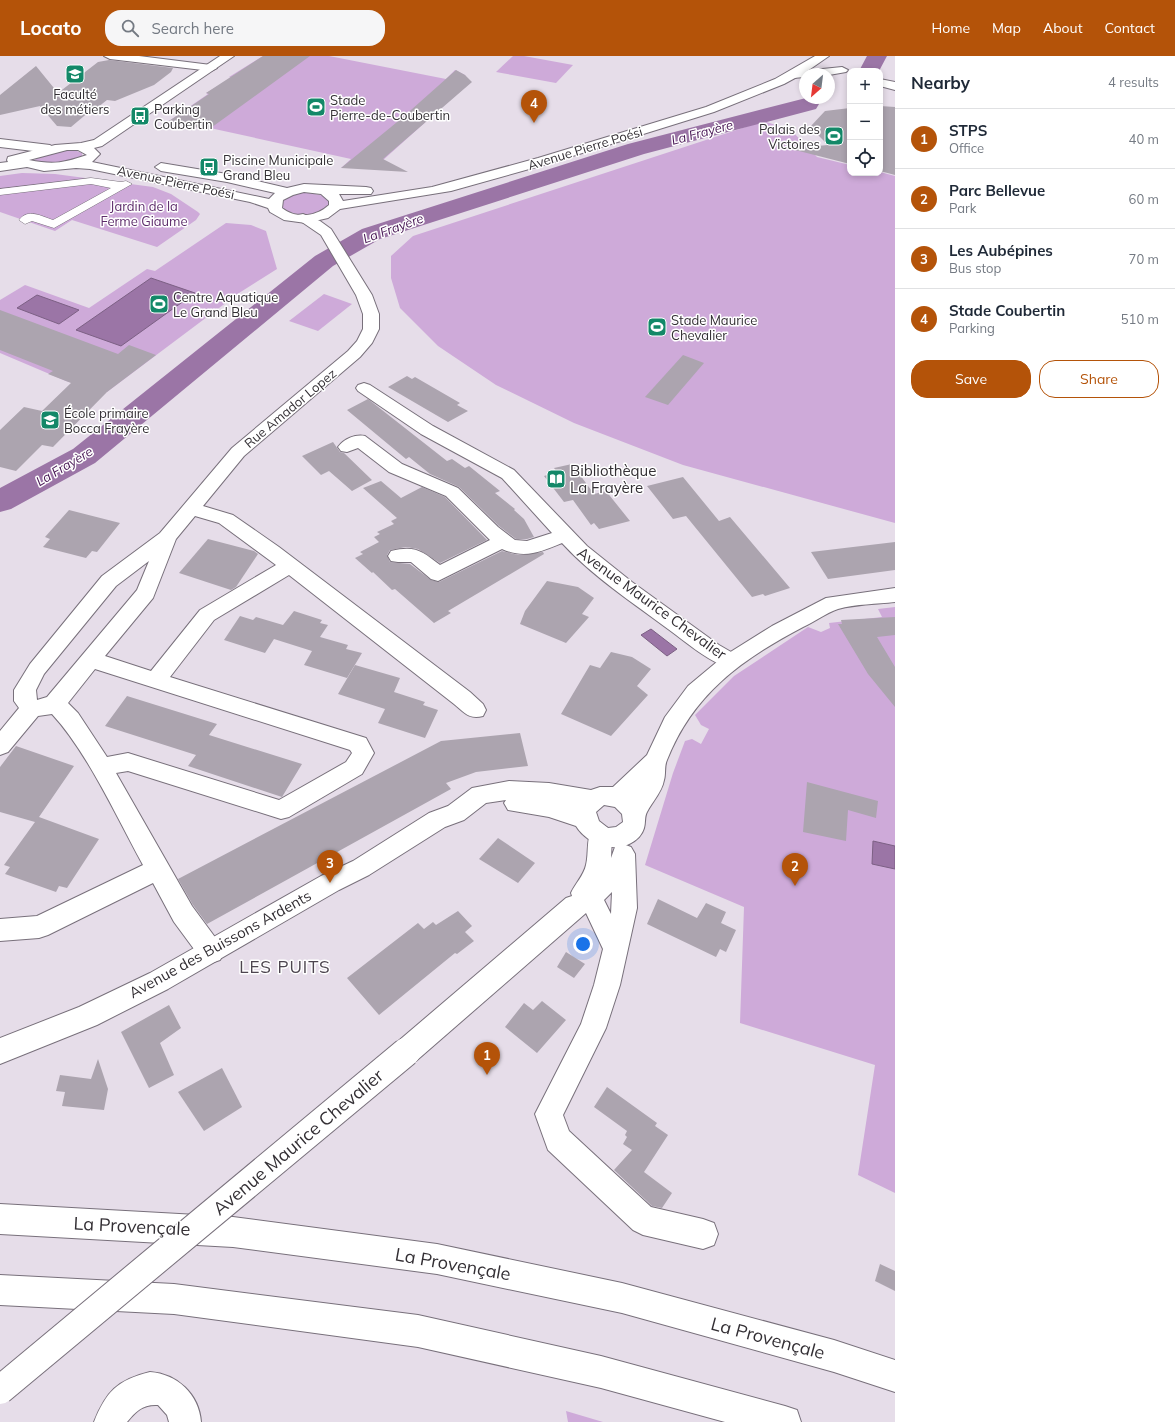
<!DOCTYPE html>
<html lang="en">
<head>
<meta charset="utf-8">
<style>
  :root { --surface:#fff; --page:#f6f6f7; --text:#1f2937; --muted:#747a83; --line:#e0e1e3; --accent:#b45309 }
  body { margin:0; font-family:Mulish,sans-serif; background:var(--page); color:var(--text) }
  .controls { position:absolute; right:12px; top:12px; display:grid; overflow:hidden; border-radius:8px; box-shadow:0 2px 6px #0003 }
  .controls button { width:36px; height:36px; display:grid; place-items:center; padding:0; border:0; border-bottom:1px solid var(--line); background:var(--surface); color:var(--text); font:20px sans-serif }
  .compass { position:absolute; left:799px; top:12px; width:36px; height:36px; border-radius:50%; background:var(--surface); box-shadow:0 2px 6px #0003; rotate:208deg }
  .you { position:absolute; left:583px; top:888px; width:14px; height:14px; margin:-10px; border:3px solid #fff; border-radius:50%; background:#1a73e8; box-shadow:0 0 0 6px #1a73e833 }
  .badge { display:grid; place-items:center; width:26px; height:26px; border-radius:50%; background:var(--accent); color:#fff; font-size:13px; font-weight:700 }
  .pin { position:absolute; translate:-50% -33px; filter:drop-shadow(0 1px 2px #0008) }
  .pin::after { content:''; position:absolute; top:21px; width:14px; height:12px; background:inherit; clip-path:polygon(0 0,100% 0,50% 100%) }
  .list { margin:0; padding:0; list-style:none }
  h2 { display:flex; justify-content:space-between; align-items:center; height:52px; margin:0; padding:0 16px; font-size:17px }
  h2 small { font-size:13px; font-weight:400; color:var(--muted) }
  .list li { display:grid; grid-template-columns:26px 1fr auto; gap:12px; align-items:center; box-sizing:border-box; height:60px; padding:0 16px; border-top:1px solid var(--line) }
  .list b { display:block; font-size:15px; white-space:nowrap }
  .list p { margin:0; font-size:13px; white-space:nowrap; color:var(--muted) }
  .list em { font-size:13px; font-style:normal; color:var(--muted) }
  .actions { display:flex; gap:8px; padding:12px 16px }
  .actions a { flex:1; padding:9px 0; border:1px solid var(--accent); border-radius:16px; text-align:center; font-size:14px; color:var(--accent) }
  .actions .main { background:var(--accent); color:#fff }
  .icon { flex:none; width:22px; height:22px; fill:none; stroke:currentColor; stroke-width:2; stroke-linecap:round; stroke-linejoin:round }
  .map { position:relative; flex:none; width:895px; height:1366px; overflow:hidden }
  header { display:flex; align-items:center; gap:24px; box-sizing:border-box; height:56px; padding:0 20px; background:var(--accent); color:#fff }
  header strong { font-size:19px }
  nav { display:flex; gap:22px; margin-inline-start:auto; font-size:14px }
  .search { width:280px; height:36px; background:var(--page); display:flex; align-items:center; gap:10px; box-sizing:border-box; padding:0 14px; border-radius:16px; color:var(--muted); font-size:15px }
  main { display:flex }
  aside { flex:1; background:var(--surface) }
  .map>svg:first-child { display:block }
</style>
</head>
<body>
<header>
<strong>Locato</strong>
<div class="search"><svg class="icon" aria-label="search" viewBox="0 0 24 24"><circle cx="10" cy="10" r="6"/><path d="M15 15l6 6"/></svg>Search here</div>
<nav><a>Home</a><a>Map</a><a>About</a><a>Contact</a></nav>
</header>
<main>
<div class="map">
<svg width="895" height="1366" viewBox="0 0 895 1366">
  <rect width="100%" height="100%" fill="#e6dde9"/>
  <!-- green -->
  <g fill="#ceaad9">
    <path d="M 263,0 L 329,0 L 446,23 L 455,14 L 465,19 L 468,28 L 382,105 L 354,112 L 341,112 L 351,103 L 210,72 L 208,74 L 169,65 L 208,38 L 206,37 L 232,22 L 229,21 Z"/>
    <path d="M 513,0 L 524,0 L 573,9 L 556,27 L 496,16 Z"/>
    <path d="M 764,65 L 792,75 L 817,101 L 850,109 L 850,117 L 880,116 L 895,120 L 895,467 L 683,409 L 574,367 L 496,329 L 438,290 L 400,252 L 391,222 L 391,200 L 413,180 Z"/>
    <path d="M 63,94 L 77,95 L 82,97 L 82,100 C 70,109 49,108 35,105 L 36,101 Z"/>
    <path d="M 22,117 L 55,118 L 153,131 L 171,138 L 198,156 L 200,158 L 196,164 L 157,191 L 72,164 L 55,175 L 0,156 L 0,120 Z"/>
    <path d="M 304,136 L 325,140 L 330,146 C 324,163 291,162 281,150 L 281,146 L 289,139 Z"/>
    <path d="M 226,167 L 251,169 L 266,175 L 277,213 L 239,237 L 107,336 L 66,325 L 0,297 L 0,244 L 25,229 L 89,252 L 147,213 L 155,215 Z"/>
    <path d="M 324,238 L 352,248 L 318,275 L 289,265 Z"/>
    <path d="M 895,551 L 895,1137 L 858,1119 L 875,1009 L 740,967 L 744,851 L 645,809 L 673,717 L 685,685 L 692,683 L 701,688 L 709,673 L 701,669 L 695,659 L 734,620 L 808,571 L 821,576 L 830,572 L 829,567 L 882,561 L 878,553 Z"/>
    <path d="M 566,1355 L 603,1366 L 568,1366 Z"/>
  </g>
  <!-- water -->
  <g fill="#9b75a6" stroke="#7c6084">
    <path d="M 151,222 L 195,237 L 121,290 L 76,274 Z"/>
    <path d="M 37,239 L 79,254 L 59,268 L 17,252 Z"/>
    <path d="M 651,573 L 677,593 L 667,600 L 641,579 Z"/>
    <path d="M 873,785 L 895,790 L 895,813 L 872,808 Z"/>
  </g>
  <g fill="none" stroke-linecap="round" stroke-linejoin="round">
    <!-- river -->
    <g fill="#9b75a6" fill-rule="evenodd">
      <path d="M 867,0 L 887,0 L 879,15 L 859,15 Z"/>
      <path d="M 806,42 L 816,43 L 819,48 L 816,53 L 644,98 L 380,183 L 333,210 L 95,407 L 11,453 L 0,456 L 0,432 L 73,393 L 315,200 L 362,173 L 628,88 Z"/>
    </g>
  </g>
  <!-- building -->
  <g fill="#aca4af">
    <path d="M 263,0 L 310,0 L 208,74 L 169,65 L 209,38 L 206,37 Z"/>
    <path d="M 109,4 L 173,12 L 171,16 L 154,29 L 115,45 L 107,44 L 93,55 L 90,55 L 71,71 L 57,70 L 40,50 L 0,59 L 0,39 L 36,10 L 58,37 L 98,6 Z"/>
    <path d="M 456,14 L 465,19 L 472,26 L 383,103 L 408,116 L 341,112 L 402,62 Z"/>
    <path d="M 880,50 L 895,51 L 895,119 L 880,115 Z"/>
    <path d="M 850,52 L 850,108 L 795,94 L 795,92 L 828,89 L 810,71 L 825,55 Z"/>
    <path d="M 0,254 L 118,298 L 129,289 L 156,299 L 107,336 L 53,391 L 42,389 L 16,415 L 0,411 L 0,374 L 24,351 L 42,355 L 71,327 L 48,318 L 53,315 L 0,294 Z"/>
    <path d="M 683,299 L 704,307 L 668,349 L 645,341 Z"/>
    <path d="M 407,320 L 412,323 L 415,321 L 460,347 L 457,349 L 468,355 L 448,366 L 388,331 Z"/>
    <path d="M 368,343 L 447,405 L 452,403 L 465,412 L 469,410 L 500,435 L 495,437 L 515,453 L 514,454 L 524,463 L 534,481 L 527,483 L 516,483 L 499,470 L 459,431 L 430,418 L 409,401 L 406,403 L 347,354 Z"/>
    <path d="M 333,386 L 340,396 L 344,397 L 372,424 L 352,435 L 329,415 L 321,419 L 302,400 Z"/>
    <path d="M 572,408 L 594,438 L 606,435 L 630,465 L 599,473 L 594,467 L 591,469 L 573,444 L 564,446 L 544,420 L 557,416 L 554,412 Z"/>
    <path d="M 683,421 L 719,465 L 730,461 L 790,532 L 765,540 L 763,538 L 752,541 L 686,460 L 673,463 L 647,430 Z"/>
    <path d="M 381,425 L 401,442 L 422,431 L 445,441 L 487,484 L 440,507 L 418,493 L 406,491 L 390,494 L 387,499 L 390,506 L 410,508 L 431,524 L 439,526 L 502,495 L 518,499 L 543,496 L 544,498 L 448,555 L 451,557 L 434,567 L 395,533 L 392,534 L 373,516 L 372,517 L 355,502 L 363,498 L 360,496 L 379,486 L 374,481 L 380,478 L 377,476 L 394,468 L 391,465 L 397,462 L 363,432 Z"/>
    <path d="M 69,454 L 120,467 L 97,496 L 92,495 L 86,502 L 43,491 L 50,483 L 45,481 Z"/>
    <path d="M 208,483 L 254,495 L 258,498 L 236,531 L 231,534 L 179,517 Z"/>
    <path d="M 895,486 L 895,514 L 828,523 L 811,496 Z"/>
    <path d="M 547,525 L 578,531 L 594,542 L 582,558 L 589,561 L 566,587 L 520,568 L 525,555 Z"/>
    <path d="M 294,555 L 322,564 L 320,567 L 328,569 L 320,581 L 348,589 L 346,593 L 362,597 L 347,622 L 304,609 L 312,595 L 274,583 L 265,597 L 224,584 L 240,560 L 253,564 L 256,561 L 283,569 Z"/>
    <path d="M 895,561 L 895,579 L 877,581 L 895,611 L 895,651 L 868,618 L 838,568 L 842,568 L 841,564 Z"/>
    <path d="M 611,596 L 632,601 L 651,613 L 637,630 L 648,639 L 611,680 L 561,658 L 590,609 L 600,612 Z"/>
    <path d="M 355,609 L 400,622 L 394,636 L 425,646 L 423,649 L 438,654 L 425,682 L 378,667 L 385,653 L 338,638 Z"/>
    <path d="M 127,640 L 217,668 L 209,679 L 302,708 L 282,741 L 188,710 L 196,699 L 105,670 Z"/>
    <path d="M 520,677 L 528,710 L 476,716 L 446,727 L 451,733 L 207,868 L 193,849 L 178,823 L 441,685 Z"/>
    <path d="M 16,690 L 74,710 L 39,761 L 99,783 L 67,832 L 59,830 L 56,836 L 5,818 L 10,811 L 4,809 L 35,766 L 0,756 L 0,711 Z"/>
    <path d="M 807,726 L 878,745 L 876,762 L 848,754 L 846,785 L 803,776 Z"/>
    <path d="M 498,782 L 535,807 L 518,827 L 479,803 Z"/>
    <path d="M 658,843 L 697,862 L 706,847 L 726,856 L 721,867 L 736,874 L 726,896 L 720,893 L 716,901 L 647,868 Z"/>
    <path d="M 458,855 L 472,870 L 465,876 L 474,885 L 457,898 L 455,897 L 379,959 L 347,922 L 418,867 L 424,873 L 433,866 L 436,869 Z"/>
    <path d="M 566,896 L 585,908 L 574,922 L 557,911 Z"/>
    <path d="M 542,945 L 566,964 L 537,997 L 505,971 L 524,947 L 533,954 Z"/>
    <path d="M 169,949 L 181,972 L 160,987 L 174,1019 L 149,1032 L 121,976 Z"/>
    <path d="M 98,1003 L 108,1033 L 104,1054 L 62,1050 L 65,1036 L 56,1035 L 60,1019 L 91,1023 Z"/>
    <path d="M 222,1012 L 242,1051 L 204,1075 L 178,1036 Z"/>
    <path d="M 607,1031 L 657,1067 L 655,1070 L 668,1079 L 644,1116 L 672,1137 L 662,1152 L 652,1150 L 614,1114 L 632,1094 L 623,1088 L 627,1081 L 625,1079 L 627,1075 L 594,1051 Z"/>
    <path d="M 880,1208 L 895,1215 L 895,1235 L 875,1225 Z"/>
  </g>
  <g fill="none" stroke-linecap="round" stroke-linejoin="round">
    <defs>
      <path id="pedestrian" d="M 91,122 L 121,126 L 126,125 L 132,128 L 54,172 L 32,165 L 25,168 L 19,164 C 28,152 41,160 53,164 L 111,132 L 91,128 L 0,139 L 0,133 Z"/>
      <g id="minor">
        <path d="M 104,0 L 139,0 L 211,9 L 217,12 L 211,15 L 110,3 Z"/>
        <path d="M 0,83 L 50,89 L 56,93 L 50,97 L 0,91 Z"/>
        <path d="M 303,158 L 320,165 L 331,173 L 372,239 L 379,258 L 379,273 L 372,287 L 360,301 L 244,400 L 203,450 L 233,459 L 279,491 L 470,636 L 483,648 L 486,654 L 483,660 C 469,664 464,656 454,648 L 289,519 L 214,564 L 170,621 L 366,682 L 374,697 L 362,718 L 289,761 L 281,763 L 128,715 L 116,717 L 192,850 L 220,888 L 224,896 L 220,904 L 211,907 L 202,904 L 174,866 L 153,827 L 48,879 L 39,882 L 0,885 L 0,863 L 37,860 L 143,809 C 117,762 88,697 52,658 L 38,660 L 8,696 L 0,699 L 0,675 L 19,652 L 14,645 L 14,634 L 30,608 L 102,520 L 160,477 L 232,392 L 348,295 L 357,285 L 363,273 L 363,258 L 356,239 L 321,179 L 296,162 L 298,159 ZM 195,460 L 219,467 L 276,509 L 200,554 L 151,615 L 105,600 L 153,542 L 176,483 ZM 149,505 L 137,534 L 47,641 L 37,644 L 36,634 L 44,618 L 116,530 ZM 95,613 L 350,694 L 352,697 L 346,706 L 279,744 L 128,697 L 107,701 L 78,657 L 68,647 Z"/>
        <path d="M 364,327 L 370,329 L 433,370 L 514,414 L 587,490 L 632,526 L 719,589 L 738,600 L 741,605 L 738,610 C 733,612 729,613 724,610 C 704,602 686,586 668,573 C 632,546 592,520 562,487 C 540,496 525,503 502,493 L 438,525 L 431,523 L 411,506 L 398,506 L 391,505 L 388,500 L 391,495 C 415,489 422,495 440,509 L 490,484 L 446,440 L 389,416 L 358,392 L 347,396 L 341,395 L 338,391 C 344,383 355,378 365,380 L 402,408 L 458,432 L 498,471 L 515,484 L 527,485 L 552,477 L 502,422 L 421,378 L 358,335 L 356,332 L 358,329 Z"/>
        <path d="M 600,769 L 608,772 L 612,779 L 611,802 L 615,791 L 623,788 L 631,791 L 635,798 L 637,852 L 620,929 L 606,972 L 563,1059 L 569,1075 L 651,1151 L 703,1163 L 714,1167 L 718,1178 L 714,1189 L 703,1193 L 643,1179 L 633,1174 L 548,1094 L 535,1058 L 581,968 L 594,929 L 603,893 L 586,857 L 416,1005 L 406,1009 L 396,1005 L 393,996 L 396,987 L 566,842 L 572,840 L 571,837 C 575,828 584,819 586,809 C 589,797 586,784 592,772 ZM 612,836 L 611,858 L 604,844 Z"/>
        <path d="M 150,1316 C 177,1318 199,1338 201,1366 L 169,1366 L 167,1359 L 158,1349 C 143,1348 136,1355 127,1366 L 94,1366 C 106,1336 117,1324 150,1316 Z"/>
      </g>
      <g id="tertiary">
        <path d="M 842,11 L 848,14 L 846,16 L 829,19 L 805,18 L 805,21 L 793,22 L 787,19 L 793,16 Z"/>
        <path d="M 880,23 L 895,26 L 895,34 L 880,30 Z"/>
        <path d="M 895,532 L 895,546 C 877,548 856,548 838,553 C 826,557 814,566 803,571 C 742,603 693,638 667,704 C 664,710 666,718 664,724 C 662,736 652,746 647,756 C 643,763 648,771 639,781 C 621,800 588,790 576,770 L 549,761 L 508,754 L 504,747 L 506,744 L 486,747 L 464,764 L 445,771 L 369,819 L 339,834 L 168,933 L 97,969 L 0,1008 L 0,982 L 79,951 L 150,917 L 321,820 L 353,805 L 429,757 L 448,750 L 472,732 L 509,725 L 549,727 L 591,734 L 600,731 L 613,731 L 647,699 L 665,661 L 688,630 L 724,600 L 772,570 L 826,542 ZM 604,749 L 615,751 L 622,758 L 623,766 L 616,771 L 608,772 L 599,765 L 596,756 Z"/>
      </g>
      <path id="secondary" d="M 220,0 L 234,0 L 102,90 L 94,92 L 100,98 L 92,106 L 269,143 L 275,137 L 227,126 L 161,115 L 155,111 L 161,107 L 227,118 L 287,132 L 304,128 L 366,131 L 371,132 L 373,135 L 371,138 L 339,138 L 343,145 L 432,131 L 538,102 L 706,51 L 775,23 L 815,0 L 829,0 L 806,16 L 784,28 L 714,56 L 547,108 L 451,135 L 340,153 L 328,162 L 306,167 L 284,164 L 270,156 L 268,152 L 250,146 L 90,113 L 76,112 L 44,115 L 27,111 L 0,115 L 0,107 L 8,106 L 7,104 L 8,101 L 55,89 L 81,87 L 94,84 ZM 67,94 L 78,94 L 87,99 C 63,107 54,109 29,104 ZM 304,136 L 321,138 L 329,145 L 329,149 C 316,161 296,163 282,152 L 283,144 L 293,139 Z"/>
      <g id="motorway">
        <path d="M 0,1148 L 233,1161 L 437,1188 L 622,1227 L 834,1284 L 895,1304 L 895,1336 L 834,1316 L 622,1257 L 437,1218 L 233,1191 L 0,1178 Z"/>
        <path d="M 0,1219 L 174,1228 L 418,1259 L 601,1300 L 785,1350 L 797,1354 L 801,1366 L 725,1366 L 601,1332 L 418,1291 L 174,1258 L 0,1249 Z"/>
      </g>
    </defs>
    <!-- pedestrian casing -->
    <use href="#pedestrian" stroke="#78707b" stroke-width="1"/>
    <!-- minor casing -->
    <use href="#minor" stroke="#78707b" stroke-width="2"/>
    <!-- tertiary casing -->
    <use href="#tertiary" stroke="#78707b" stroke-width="2"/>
    <!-- secondary casing -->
    <use href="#secondary" stroke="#78707b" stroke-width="2"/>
    <!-- motorway casing -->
    <use href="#motorway" stroke="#78707b" stroke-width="2"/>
    <!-- pedestrian -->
    <use href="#pedestrian" fill="#fff" fill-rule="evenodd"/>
    <!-- minor -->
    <use href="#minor" fill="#fff" fill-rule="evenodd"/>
    <!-- tertiary -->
    <use href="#tertiary" fill="#fff" fill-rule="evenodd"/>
    <!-- secondary -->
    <use href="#secondary" fill="#fff" fill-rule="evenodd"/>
    <!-- motorway -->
    <use href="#motorway" fill="#fff" fill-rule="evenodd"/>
    <defs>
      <path id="minor-bridge" d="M 0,1334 L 406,996"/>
    </defs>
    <!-- minor-bridge casing -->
    <use href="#minor-bridge" stroke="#78707b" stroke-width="30" stroke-linecap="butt"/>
    <!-- minor-bridge -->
    <use href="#minor-bridge" stroke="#fff" stroke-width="28"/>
  </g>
  <!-- icons -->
  <defs>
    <symbol id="university-square" viewBox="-11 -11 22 22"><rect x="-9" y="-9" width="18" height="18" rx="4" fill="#138868" stroke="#fff"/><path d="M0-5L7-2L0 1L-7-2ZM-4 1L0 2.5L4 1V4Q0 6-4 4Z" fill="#fff"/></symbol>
    <symbol id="stadium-square" viewBox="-11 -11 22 22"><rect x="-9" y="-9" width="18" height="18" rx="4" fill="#138868" stroke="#fff"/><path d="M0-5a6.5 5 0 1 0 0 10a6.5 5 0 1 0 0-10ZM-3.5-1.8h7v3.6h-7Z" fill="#fff"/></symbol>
    <symbol id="bus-square" viewBox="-11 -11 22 22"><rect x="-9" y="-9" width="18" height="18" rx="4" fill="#138868" stroke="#fff"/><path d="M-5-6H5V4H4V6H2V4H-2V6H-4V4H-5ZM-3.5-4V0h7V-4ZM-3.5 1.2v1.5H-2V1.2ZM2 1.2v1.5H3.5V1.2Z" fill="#fff"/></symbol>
    <symbol id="school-square" viewBox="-11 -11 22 22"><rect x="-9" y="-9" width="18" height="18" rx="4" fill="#138868" stroke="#fff"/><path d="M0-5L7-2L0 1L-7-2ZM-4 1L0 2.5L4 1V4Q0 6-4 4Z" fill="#fff"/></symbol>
    <symbol id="library-square" viewBox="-11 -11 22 22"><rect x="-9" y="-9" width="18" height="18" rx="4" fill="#138868" stroke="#fff"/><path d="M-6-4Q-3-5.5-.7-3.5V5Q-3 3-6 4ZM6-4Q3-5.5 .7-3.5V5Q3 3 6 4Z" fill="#fff"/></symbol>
  </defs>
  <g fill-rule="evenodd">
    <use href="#university-square" x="64" y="7" width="22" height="22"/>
    <use href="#stadium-square" x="305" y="40" width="22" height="22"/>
    <use href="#bus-square" x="129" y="49" width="22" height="22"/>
    <use href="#stadium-square" x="823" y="69" width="22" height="22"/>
    <use href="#bus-square" x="198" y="100" width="22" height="22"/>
    <use href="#stadium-square" x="148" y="237" width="22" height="22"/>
    <use href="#stadium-square" x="646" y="260" width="22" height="22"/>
    <use href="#school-square" x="39" y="353" width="22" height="22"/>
    <use href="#library-square" x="545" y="412" width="22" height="22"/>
  </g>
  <g text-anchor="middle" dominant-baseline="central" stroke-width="3" stroke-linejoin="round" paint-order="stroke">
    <!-- far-poi labels -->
    <g font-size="13" fill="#332f34" stroke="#fff" text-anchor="start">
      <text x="75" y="38" text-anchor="middle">Faculté<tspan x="75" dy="15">des métiers</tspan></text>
      <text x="330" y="44">Stade<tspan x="330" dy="15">Pierre-de-Coubertin</tspan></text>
      <text x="154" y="53">Parking<tspan x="154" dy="15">Coubertin</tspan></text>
      <text x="820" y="73" text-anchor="end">Palais des<tspan x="820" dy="15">Victoires</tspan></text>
      <text x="223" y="104">Piscine Municipale<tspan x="223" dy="15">Grand Bleu</tspan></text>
      <text x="173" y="241">Centre Aquatique<tspan x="173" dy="15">Le Grand Bleu</tspan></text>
      <text x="671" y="264">Stade Maurice<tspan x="671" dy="15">Chevalier</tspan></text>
      <text x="64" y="357">École primaire<tspan x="64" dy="15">Bocca Frayère</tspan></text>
    </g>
    <!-- far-water labels -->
    <g font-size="13" font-style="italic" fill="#471654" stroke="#fff">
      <text transform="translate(702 76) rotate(-15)">La Frayère</text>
      <text transform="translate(393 172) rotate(-20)">La Frayère</text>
      <text transform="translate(64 410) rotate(-31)">La Frayère</text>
    </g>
    <!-- far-street labels -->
    <g font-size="13" fill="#332f34" stroke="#fff">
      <text transform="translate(585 92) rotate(-17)">Avenue Pierre Poési</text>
      <text transform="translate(176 126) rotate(12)">Avenue Pierre Poési</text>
      <text transform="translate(290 352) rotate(-40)">Rue Amador Lopez</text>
    </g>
    <!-- far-park labels -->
    <g font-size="13" fill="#5d2c6b" stroke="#fff">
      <text x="144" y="150">Jardin de la<tspan x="144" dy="15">Ferme Giaume</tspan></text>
    </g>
    <!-- poi labels -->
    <g font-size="15" fill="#332f34" stroke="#fff" text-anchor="start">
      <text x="570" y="414">Bibliothèque<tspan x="570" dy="17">La Frayère</tspan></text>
    </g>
    <!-- street labels -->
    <g font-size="15" fill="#332f34" stroke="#fff">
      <text transform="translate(652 547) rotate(36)">Avenue Maurice Chevalier</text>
      <text transform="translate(220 888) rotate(-29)">Avenue des Buissons Ardents</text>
    </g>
    <!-- quarter labels -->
    <g font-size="17" letter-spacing="1" fill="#4d454f" stroke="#fff">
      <text x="285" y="910">LES PUITS</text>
    </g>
    <!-- near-street labels -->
    <g font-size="18" fill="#332f34" stroke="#fff">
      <text transform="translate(298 1086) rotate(-40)">Avenue Maurice Chevalier</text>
      <text transform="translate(132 1170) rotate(3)">La Provençale</text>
      <text transform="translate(453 1208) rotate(10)">La Provençale</text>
      <text transform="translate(768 1282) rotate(15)">La Provençale</text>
    </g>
  </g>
</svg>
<div class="controls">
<button>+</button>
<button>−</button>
<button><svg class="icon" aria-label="locate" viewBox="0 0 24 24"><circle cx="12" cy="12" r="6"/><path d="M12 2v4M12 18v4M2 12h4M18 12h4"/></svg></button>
</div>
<svg class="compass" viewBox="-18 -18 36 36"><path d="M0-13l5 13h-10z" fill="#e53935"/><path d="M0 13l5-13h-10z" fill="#747a83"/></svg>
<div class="you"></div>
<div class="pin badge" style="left:487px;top:1019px">1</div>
<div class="pin badge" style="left:795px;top:830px">2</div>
<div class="pin badge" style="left:330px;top:827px">3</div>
<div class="pin badge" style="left:534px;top:67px">4</div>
</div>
<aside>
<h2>Nearby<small>4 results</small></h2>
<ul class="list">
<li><span class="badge">1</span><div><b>STPS</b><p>Office</p></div><em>40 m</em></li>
<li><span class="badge">2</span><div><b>Parc Bellevue</b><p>Park</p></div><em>60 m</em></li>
<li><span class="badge">3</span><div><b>Les Aubépines</b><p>Bus stop</p></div><em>70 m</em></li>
<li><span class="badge">4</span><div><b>Stade Coubertin</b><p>Parking</p></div><em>510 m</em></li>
</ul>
<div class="actions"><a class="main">Save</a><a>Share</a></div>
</aside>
</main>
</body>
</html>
